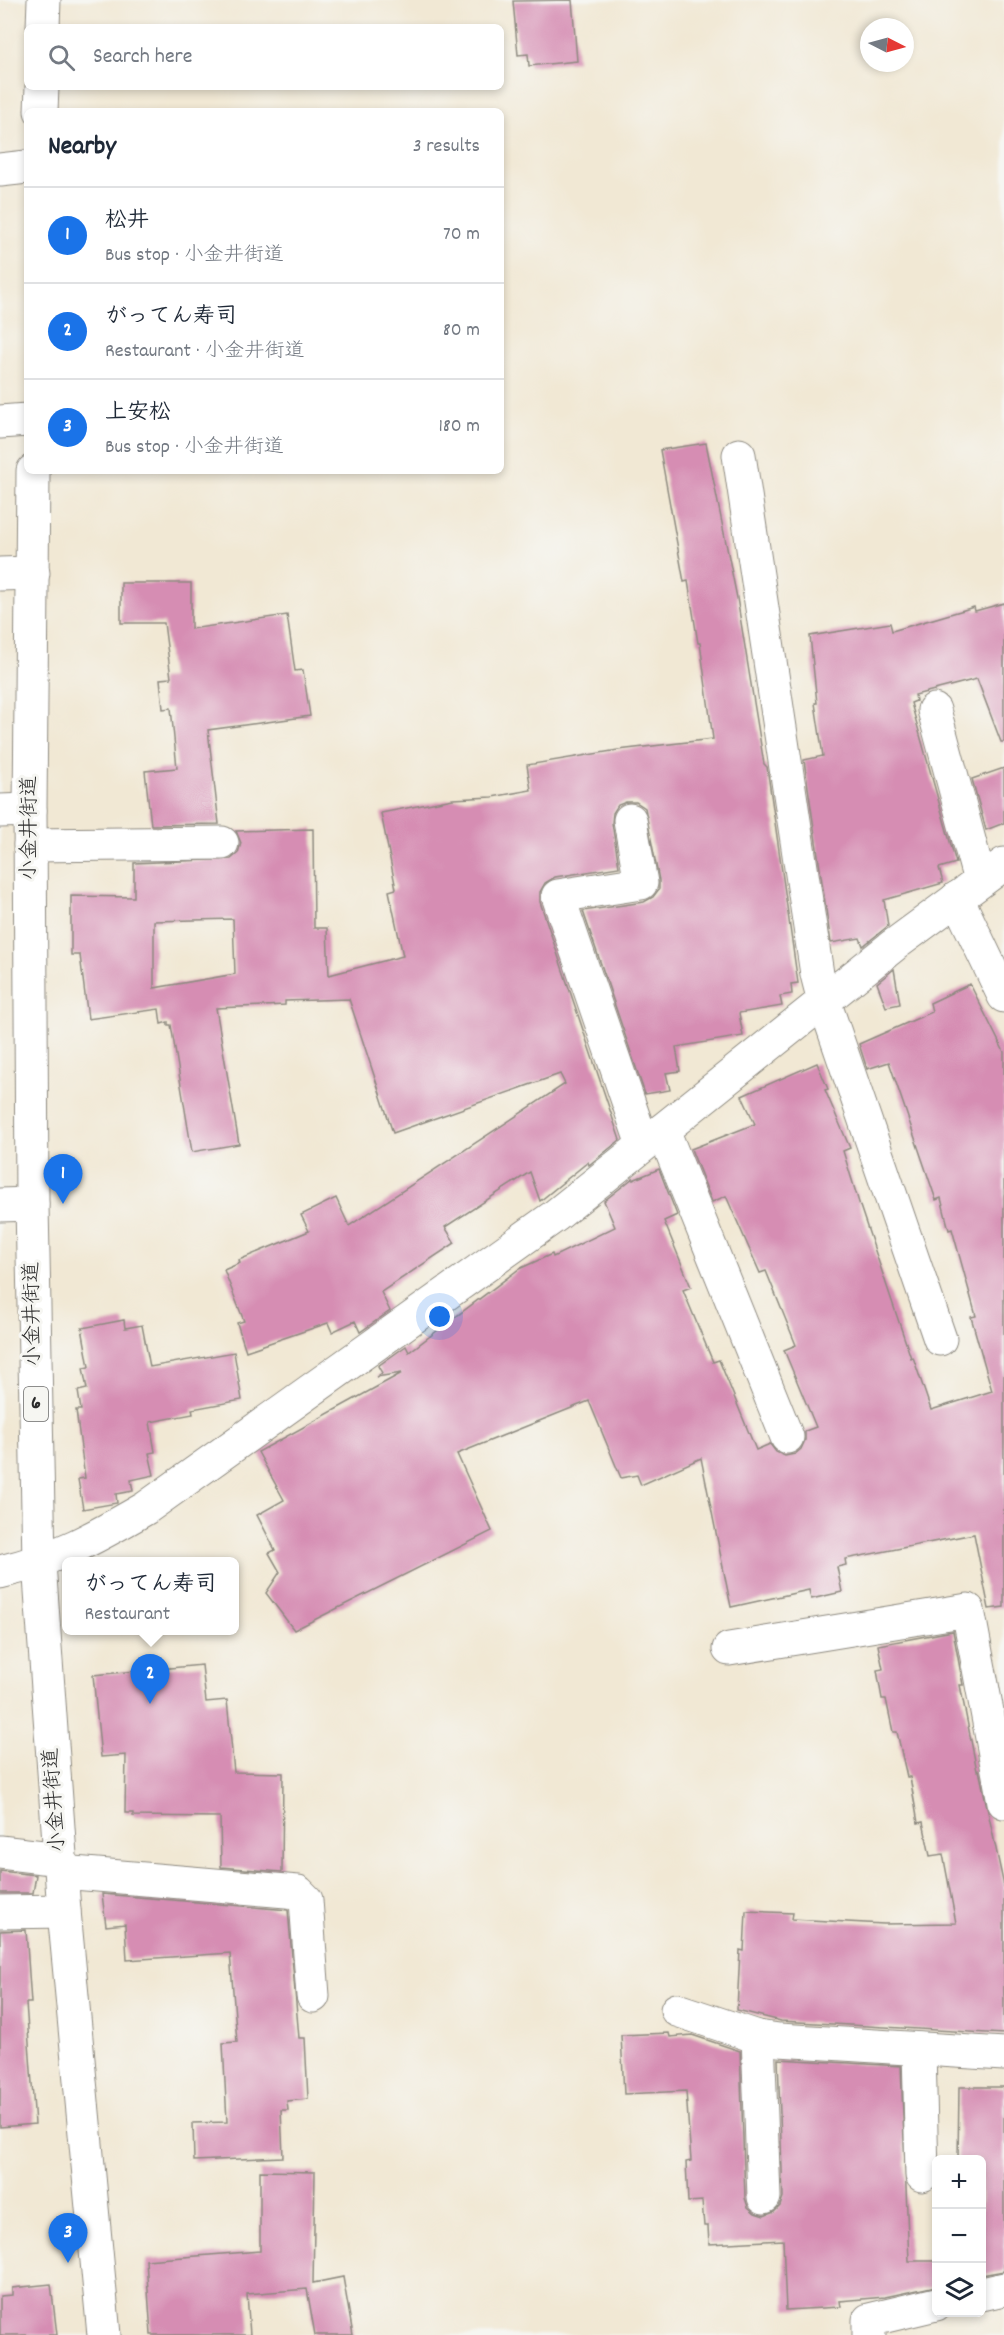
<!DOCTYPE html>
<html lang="en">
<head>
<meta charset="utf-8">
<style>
  :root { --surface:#fff; --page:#f6f6f7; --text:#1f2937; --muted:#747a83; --line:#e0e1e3; --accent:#1a73e8 }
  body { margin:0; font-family:Dekko,"Klee One",sans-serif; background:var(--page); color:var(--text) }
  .controls { position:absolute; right:18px; bottom:18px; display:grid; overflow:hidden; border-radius:9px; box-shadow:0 3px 9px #0003 }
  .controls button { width:54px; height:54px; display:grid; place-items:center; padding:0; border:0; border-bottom:2px solid var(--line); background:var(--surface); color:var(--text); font:30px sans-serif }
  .compass { position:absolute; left:860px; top:18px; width:54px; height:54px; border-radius:50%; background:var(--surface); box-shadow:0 3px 9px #0003; rotate:96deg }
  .you { position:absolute; left:440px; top:1317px; width:21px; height:21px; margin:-15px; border:4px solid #fff; border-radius:50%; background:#1a73e8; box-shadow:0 0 0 9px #1a73e833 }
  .badge { display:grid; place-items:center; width:39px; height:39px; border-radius:50%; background:var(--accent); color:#fff; font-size:20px; font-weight:700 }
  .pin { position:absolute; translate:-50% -50px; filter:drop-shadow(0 2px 3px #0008) }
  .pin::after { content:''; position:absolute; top:32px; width:21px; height:18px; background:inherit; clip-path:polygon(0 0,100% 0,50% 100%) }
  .popup { position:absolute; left:62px; top:1557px; width:177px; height:78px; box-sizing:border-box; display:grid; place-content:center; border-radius:9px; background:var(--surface); filter:drop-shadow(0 2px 4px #0005); font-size:20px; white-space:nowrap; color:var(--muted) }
  .popup b { font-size:22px; color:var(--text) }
  .popup::after { content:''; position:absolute; left:50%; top:100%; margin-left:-12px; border:12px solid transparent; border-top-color:var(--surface) }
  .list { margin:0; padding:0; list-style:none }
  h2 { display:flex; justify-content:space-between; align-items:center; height:78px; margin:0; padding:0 24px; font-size:26px }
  h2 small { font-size:20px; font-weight:400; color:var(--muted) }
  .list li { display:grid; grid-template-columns:39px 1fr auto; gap:18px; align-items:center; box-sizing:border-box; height:96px; padding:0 24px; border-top:2px solid var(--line) }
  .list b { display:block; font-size:22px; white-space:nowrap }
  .list p { margin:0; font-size:20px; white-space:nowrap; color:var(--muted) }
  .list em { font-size:20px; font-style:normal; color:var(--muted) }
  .icon { flex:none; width:33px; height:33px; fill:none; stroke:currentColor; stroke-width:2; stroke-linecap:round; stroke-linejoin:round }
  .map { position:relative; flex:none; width:1004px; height:2335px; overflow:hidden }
  .search { position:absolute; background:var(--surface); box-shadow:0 3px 9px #0003; left:24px; top:24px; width:480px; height:66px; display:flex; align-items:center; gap:15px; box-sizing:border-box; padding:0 21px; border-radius:9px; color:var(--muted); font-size:22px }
  .panel { position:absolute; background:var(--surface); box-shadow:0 3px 9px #0003; left:24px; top:108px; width:480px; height:366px; border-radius:9px }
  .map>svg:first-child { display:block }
</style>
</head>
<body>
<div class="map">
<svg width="1004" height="2335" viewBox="0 0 1004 2335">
  <rect width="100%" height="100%" fill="#f6f6f2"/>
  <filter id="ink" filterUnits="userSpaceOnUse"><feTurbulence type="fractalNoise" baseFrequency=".0167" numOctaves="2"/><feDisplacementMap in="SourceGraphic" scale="12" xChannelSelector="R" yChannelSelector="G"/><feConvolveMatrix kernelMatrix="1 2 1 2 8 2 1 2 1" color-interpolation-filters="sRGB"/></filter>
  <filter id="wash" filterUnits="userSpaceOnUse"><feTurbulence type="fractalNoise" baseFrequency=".008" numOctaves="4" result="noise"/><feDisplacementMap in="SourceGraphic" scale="24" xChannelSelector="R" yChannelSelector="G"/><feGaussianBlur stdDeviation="1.35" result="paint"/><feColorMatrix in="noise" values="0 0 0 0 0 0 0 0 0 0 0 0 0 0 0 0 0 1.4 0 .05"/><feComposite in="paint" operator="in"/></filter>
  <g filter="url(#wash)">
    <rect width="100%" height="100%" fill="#f1e8d4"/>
    <g id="blocks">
      <!-- building -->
      <g fill="#d68db3" fill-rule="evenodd">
        <path d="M 572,0 L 577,61 L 529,66 L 528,54 L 518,55 L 513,1 Z"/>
        <path d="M 706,443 L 737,598 L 764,764 L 767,767 L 798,983 L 791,984 L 792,994 L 780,996 L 782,1006 L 739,1013 L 743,1036 L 676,1047 L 680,1071 L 666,1073 L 670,1090 L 645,1094 L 583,911 L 644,902 L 653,897 L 659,889 L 659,880 L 645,808 L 636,802 L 626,802 L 618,805 L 613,813 L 612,823 L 619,867 L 555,877 L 545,883 L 540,892 L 540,902 L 620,1140 L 589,1165 L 588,1162 L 540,1201 L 530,1172 L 445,1227 L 455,1243 L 381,1292 L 390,1311 L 360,1332 L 355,1321 L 332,1332 L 328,1323 L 246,1351 L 237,1323 L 244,1321 L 224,1270 L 240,1263 L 239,1260 L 309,1231 L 301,1215 L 336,1198 L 349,1226 L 565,1084 L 560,1074 L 393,1133 L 349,999 L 285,1001 L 285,1005 L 216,1008 L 239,1144 L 192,1152 L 171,1025 L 168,1025 L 168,1022 L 161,1024 L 159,1009 L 88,1019 L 80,955 L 71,955 L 71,896 L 134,897 L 134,863 L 231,859 L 238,853 L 241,843 L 236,831 L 313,829 L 314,928 L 327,928 L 329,975 L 403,956 L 389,891 L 396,889 L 381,813 L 453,799 L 492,797 L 531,790 L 527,765 L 618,750 L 713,739 L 700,643 L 698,643 L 688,581 L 684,582 L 660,450 ZM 233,919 L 235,974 L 154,988 L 154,921 Z"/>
        <path d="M 121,583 L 191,583 L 191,629 L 287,615 L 295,671 L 303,670 L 310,716 L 208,730 L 219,824 L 151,825 L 145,771 L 177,768 L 171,708 L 163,709 L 160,679 L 171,678 L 164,623 L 121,623 Z"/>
        <path d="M 1004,603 L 1004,742 L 1001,742 L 977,679 L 915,695 L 916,701 L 911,703 L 956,863 L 939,868 L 943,883 L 884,900 L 888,926 L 863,946 L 860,938 L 831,943 L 804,760 L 823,756 L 815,703 L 817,703 L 810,636 L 890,623 L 892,631 L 974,607 L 975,611 Z"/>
        <path d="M 1004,768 L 1004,823 L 986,830 L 972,779 Z"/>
        <path d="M 894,969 L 900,1004 L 886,1007 L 877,983 Z"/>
        <path d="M 970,984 L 1004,1052 L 1004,1607 L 989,1609 L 974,1534 L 845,1559 L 846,1565 L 837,1567 L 842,1592 L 811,1599 L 809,1590 L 731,1607 L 701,1458 L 641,1485 L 637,1475 L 621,1478 L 589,1401 L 457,1454 L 492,1531 L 294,1630 L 266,1593 L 280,1572 L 269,1553 L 275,1550 L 257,1515 L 284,1500 L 258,1452 L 402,1373 L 376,1377 L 382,1373 L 378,1366 L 406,1346 L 409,1352 L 519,1269 L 552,1254 L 553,1257 L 615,1227 L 604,1201 L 633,1178 L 633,1180 L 659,1169 L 677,1215 L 664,1221 L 691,1287 L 683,1290 L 713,1362 L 719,1360 L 756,1450 L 770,1444 L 776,1452 L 785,1456 L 795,1454 L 801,1449 L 805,1440 L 805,1431 L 816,1427 L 784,1350 L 796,1345 L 766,1271 L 760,1273 L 726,1196 L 712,1202 L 691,1149 L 755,1124 L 742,1096 L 817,1063 L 828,1089 L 825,1090 L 850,1148 L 843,1151 L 860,1206 L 911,1358 L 913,1357 L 931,1410 L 992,1391 L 971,1317 L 976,1316 L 952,1229 L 949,1230 L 941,1198 L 936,1200 L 889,1062 L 867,1069 L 859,1044 L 932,1012 L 930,1003 Z"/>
        <path d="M 124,1320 L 125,1328 L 142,1325 L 150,1367 L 234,1352 L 242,1400 L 192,1409 L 193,1414 L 150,1422 L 155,1452 L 149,1453 L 154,1475 L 131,1480 L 133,1491 L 116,1494 L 117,1503 L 83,1509 L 78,1479 L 85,1478 L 76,1410 L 81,1410 L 78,1391 L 87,1389 L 83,1368 L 89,1367 L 82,1328 Z"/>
        <path d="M 953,1631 L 963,1685 L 960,1685 L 977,1771 L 979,1770 L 1004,1886 L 1004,2034 L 781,2021 L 737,2010 L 740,1950 L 744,1951 L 746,1911 L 793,1913 L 792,1919 L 884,1924 L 956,1923 L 943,1854 L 930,1856 L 923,1822 L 918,1823 L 910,1777 L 907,1777 L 897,1732 L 893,1732 L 886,1699 L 882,1699 L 877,1670 L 883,1669 L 878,1645 Z"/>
        <path d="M 202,1665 L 206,1702 L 227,1700 L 234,1772 L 283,1773 L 282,1872 L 221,1867 L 220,1817 L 133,1816 L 133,1813 L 125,1813 L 126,1755 L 101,1757 L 93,1675 Z"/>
        <path d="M 0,1871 L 36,1875 L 33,1893 L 0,1893 Z"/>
        <path d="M 102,1894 L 288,1910 L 299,2038 L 305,2038 L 308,2099 L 287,2101 L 288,2110 L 281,2110 L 283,2157 L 194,2161 L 193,2123 L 227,2122 L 223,2043 L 237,2042 L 230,1953 L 127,1960 L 125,1924 L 106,1926 Z"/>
        <path d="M 26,1930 L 31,2003 L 26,2003 L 35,2124 L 0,2127 L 0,1931 Z"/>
        <path d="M 669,2033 L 670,2037 L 692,2035 L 740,2051 L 745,2198 L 748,2207 L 755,2213 L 764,2216 L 774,2212 L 780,2206 L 783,2197 L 778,2059 L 901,2066 L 909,2261 L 936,2261 L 936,2286 L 885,2297 L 840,2301 L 841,2307 L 786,2310 L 783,2240 L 709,2244 L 708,2226 L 704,2226 L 702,2201 L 688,2202 L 686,2162 L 691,2161 L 686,2091 L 624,2094 L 621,2035 Z"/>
        <path d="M 959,2087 L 1004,2087 L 1004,2271 L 981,2275 L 981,2160 L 958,2160 Z"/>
        <path d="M 260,2171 L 315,2172 L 313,2283 L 343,2277 L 353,2335 L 315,2335 L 307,2289 L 247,2294 L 250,2335 L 151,2335 L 146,2260 L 260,2251 Z"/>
        <path d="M 51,2284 L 57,2335 L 0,2335 L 0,2296 L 12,2295 L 12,2288 Z"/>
      </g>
    </g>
  </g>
  <g filter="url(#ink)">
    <use href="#blocks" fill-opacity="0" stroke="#8e8a80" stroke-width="1.5"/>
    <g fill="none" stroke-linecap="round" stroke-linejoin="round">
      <defs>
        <g id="minor">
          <path d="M 0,170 L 27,167"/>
          <path d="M 0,422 L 27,420"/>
          <path d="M 739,455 L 817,974 L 824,1001 L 940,1339"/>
          <path d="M 0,574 L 33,573"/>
          <path d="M 934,710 L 980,881"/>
          <path d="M 0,811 L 30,810"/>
          <path d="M 630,820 L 641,883 L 558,896 L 643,1145"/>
          <path d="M 30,845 L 222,843"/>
          <path d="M 957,898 L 1004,996"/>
          <path d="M 663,1130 L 787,1437"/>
          <path d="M 0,1205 L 32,1204"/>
          <path d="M 0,1572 C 57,1559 96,1537 146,1508 L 555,1216 L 894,945 L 1004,864"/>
          <path d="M 729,1649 L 968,1610 L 1004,1802"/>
          <path d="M 0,1852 L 60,1859"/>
          <path d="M 62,1872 L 298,1892 L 306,1900 L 313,1996"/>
          <path d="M 0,1912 L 64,1911"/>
          <path d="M 677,2010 L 758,2037 L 779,2040 L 1004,2054"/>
          <path d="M 758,2037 L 764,2197"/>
          <path d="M 919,2049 L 922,2175"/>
          <path d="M 982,2294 L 1004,2289"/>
          <path d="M 869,2335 L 869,2320 L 936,2304"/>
        </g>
        <g id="major">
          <path d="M 43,27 L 44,0"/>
          <path d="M 41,111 L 42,87"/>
          <path d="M 33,471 L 30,810 L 32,1204 L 39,1563 L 64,1911 L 104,2335"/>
        </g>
      </defs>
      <!-- minor casing -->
      <use href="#minor" stroke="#8e8a80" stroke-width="35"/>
      <!-- major casing -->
      <use href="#major" stroke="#8e8a80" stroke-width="35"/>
      <!-- minor -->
      <use href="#minor" stroke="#fff" stroke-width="33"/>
      <!-- major -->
      <use href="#major" stroke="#fff" stroke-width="33"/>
    </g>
  </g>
  <g text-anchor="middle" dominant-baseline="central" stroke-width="6" stroke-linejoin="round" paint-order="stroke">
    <!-- shield labels -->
    <rect fill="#f6f6f2" stroke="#686867" stroke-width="1.5" x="24" y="1387" width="24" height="34" rx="4.5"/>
    <g font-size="20" font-weight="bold" fill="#2b2b2b">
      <text x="36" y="1404">6</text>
    </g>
    <!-- street labels -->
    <g font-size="21" fill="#2b2b2b" stroke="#f6f6f2">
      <text transform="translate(31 828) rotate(-90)">小金井街道</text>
      <text transform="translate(34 1314) rotate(-91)">小金井街道</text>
      <text transform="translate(56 1800) rotate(-94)">小金井街道</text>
    </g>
  </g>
</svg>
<div class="controls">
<button>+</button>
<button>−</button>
<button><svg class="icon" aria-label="layers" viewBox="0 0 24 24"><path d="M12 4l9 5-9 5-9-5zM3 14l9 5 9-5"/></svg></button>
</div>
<svg class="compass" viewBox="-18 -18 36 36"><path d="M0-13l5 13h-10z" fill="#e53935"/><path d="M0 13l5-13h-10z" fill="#747a83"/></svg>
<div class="you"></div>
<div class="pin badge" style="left:63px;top:1204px">1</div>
<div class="pin badge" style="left:150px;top:1704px">2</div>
<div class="popup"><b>がってん寿司</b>Restaurant</div>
<div class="pin badge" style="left:68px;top:2263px">3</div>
<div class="search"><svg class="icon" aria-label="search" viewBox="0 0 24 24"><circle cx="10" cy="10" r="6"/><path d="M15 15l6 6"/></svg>Search here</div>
<section class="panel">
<h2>Nearby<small>3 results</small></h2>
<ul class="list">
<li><span class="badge">1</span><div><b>松井</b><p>Bus stop · 小金井街道</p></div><em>70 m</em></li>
<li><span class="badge">2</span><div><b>がってん寿司</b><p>Restaurant · 小金井街道</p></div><em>80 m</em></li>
<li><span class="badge">3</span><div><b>上安松</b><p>Bus stop · 小金井街道</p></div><em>180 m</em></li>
</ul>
</section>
</div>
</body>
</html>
